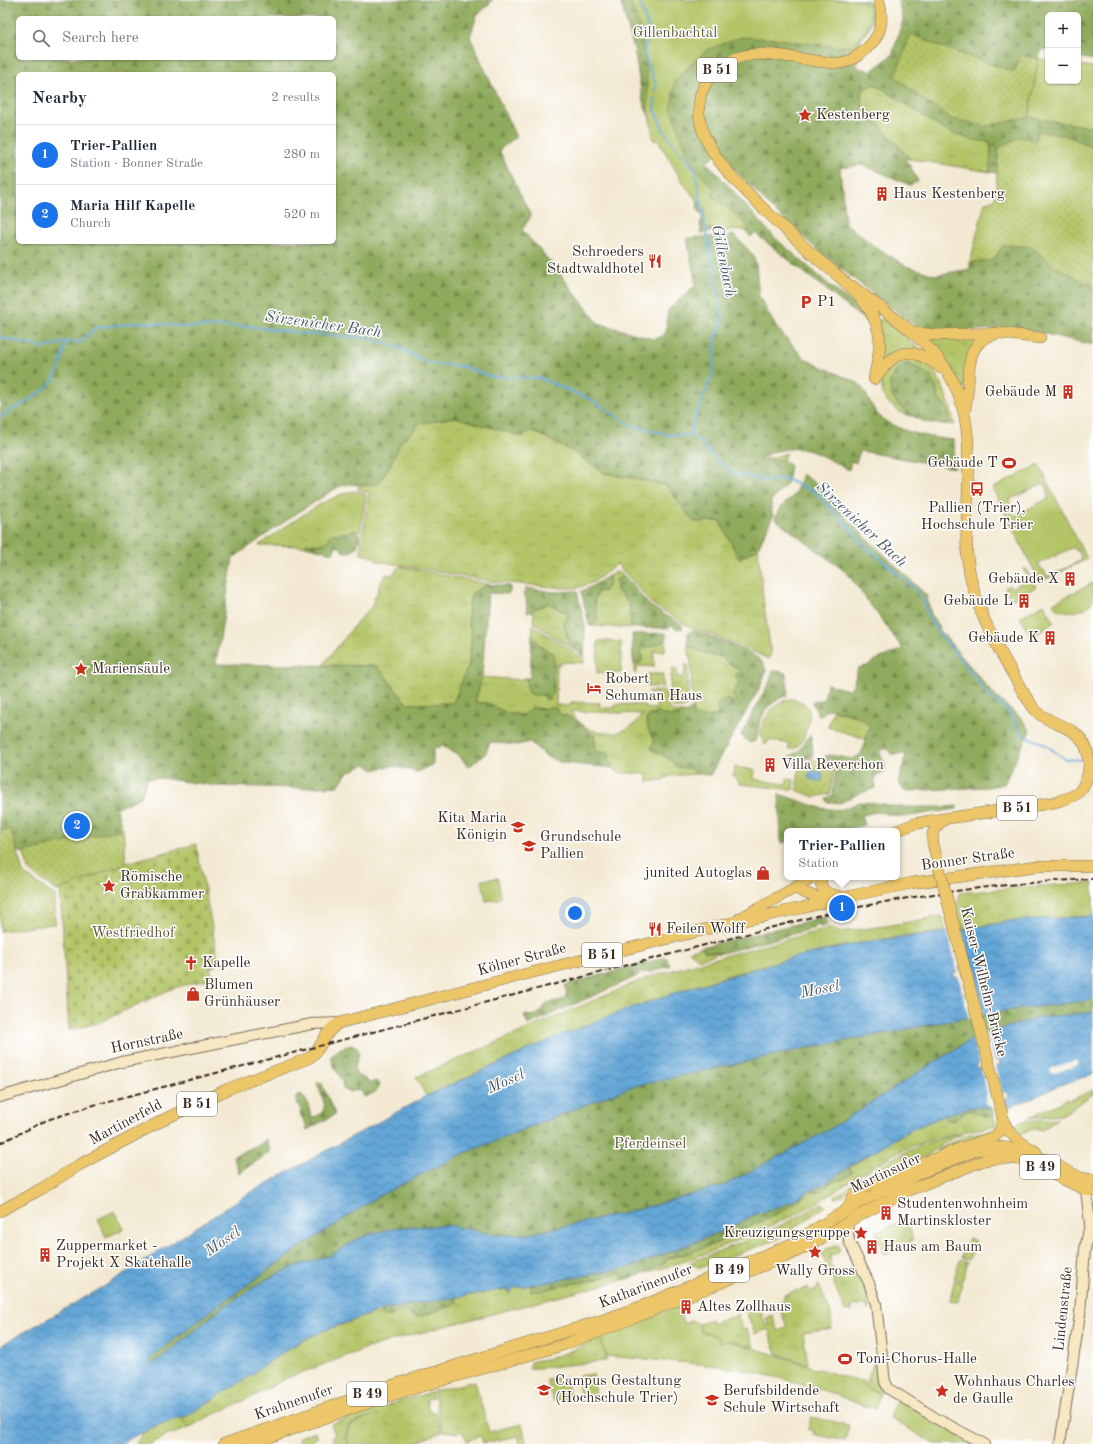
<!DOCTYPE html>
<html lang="en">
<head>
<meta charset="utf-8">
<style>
  :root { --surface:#fff; --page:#f2f2f3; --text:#1f2937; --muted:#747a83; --line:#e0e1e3; --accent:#1a73e8 }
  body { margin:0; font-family:"Old Standard TT",serif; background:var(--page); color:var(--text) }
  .controls { position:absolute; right:12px; top:12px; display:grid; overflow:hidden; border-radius:6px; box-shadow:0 1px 3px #0004 }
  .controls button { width:36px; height:36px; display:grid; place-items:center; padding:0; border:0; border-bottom:1px solid var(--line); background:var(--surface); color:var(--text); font:20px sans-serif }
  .you { position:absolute; left:575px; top:913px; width:14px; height:14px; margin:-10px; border:3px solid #fff; border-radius:50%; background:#1a73e8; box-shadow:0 0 0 6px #1a73e833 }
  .badge { display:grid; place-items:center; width:26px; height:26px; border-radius:50%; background:var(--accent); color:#fff; font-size:13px; font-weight:700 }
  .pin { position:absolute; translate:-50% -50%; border:2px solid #fff; box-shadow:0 1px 4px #0006 }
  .popup { position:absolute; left:784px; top:828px; width:116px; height:52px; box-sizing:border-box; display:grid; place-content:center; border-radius:6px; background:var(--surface); filter:drop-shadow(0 1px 3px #0005); font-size:13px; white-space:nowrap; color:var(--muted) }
  .popup b { font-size:15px; color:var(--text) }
  .popup::after { content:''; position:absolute; left:50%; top:100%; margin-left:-8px; border:8px solid transparent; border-top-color:var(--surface) }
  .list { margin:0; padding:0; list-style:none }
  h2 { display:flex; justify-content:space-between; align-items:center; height:52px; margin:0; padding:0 16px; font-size:17px }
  h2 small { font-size:13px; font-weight:400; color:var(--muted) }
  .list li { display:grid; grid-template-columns:26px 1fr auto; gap:12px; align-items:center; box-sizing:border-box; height:60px; padding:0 16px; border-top:1px solid var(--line) }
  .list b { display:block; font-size:15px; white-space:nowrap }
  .list p { margin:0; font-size:13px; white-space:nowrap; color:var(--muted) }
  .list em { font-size:13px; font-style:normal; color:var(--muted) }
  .icon { flex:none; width:22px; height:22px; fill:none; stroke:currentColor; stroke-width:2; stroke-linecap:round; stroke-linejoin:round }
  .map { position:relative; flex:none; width:1093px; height:1444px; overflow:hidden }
  .search { position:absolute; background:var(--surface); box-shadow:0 1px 3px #0004; left:16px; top:16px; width:320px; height:44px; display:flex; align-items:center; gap:10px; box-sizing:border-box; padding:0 14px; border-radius:6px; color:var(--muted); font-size:15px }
  .panel { position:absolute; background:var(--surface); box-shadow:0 1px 3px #0004; left:16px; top:72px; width:320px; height:172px; border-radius:6px }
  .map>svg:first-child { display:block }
</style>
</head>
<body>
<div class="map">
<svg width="1093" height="1444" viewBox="0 0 1093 1444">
  <defs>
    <pattern id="grass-tufts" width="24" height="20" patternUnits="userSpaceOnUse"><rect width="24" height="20" fill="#b4c567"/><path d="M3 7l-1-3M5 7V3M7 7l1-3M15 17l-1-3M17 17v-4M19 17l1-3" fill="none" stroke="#9ca959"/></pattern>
    <pattern id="forest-firs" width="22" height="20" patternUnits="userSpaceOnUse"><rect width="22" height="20" fill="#8faa5c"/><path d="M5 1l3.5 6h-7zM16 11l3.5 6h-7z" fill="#768b4b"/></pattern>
    <pattern id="cemetery-stones" width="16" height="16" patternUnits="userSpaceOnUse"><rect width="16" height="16" fill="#b4c567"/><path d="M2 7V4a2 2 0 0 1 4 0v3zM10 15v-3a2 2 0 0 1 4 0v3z" fill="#9ca959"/></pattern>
    <pattern id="garden-dots" width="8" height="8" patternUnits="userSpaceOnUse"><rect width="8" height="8" fill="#b4c567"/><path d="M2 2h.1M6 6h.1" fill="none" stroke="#9ca959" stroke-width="1.8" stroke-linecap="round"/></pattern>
    <pattern id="water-waves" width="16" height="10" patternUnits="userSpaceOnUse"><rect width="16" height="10" fill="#63a6d7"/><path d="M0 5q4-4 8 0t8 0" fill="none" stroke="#5387ae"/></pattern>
  </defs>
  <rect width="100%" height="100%" fill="#fff"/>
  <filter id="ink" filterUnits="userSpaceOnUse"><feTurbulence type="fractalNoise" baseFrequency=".025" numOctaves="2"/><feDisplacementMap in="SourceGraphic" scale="8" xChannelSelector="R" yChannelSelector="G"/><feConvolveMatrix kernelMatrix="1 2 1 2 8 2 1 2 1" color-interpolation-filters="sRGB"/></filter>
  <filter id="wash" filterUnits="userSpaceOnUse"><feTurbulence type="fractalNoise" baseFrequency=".012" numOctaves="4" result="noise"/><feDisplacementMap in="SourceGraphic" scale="16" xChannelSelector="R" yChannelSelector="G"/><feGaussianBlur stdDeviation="0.9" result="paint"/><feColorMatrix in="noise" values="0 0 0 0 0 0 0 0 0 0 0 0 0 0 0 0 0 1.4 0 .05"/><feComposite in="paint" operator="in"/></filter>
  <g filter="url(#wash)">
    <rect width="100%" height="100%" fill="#f3e9d2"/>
    <!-- grass -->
    <g fill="url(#grass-tufts)" stroke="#787842" fill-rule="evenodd">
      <path d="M 875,84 L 907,105 L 972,140 L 991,142 L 990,172 L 910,159 L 863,106 C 858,93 862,89 875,84 Z"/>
      <path d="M 883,319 L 923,351 L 880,365 L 879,320 Z"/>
      <path d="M 980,336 L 963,390 L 951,366 L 928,338 Z"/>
      <path d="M 911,357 C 917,359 924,362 928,365 C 942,377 951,408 955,425 L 942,424 L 951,422 L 942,402 L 938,398 L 936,387 L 924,372 L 914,367 L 905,412 L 912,416 L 901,413 L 886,401 L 883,395 L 881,382 L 882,376 L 895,360 Z"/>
      <path d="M 455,417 L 524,437 L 530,430 L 574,452 L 604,473 L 666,485 L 694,522 L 720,521 L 739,559 L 758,548 L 764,606 L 771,654 L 768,659 L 743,647 L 690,627 L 652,604 L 617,564 L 594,582 L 578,588 L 563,588 L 488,581 L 426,569 L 377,561 L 373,557 L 361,554 L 361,545 L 369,493 L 358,489 L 359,485 L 379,484 L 396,453 L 401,441 L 413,431 L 418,424 Z"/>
      <path d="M 787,453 L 783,460 L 756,460 L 768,454 L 768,459 Z"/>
      <path d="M 356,491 L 364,493 L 366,496 L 359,542 L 356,531 C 348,531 341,534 332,534 C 325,547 320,545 307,543 L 305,546 L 259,545 C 282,530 330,492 356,491 Z"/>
      <path d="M 400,566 L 488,584 L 472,593 L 469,602 L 468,624 L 472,632 L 469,664 L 454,703 L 407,704 L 377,666 L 323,665 L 358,621 L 372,606 L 374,598 L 378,591 L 380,583 L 386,574 L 392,575 Z"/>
      <path d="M 1025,568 L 1036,587 L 1011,600 L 1005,588 L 1009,585 L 1011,588 L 1028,579 L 1023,569 Z"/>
      <path d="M 615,572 L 621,573 L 624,576 L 616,580 L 617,590 L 630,605 L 629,612 L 632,628 L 589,626 L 594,625 C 597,616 594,610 595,601 C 595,598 597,594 598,591 L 605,591 L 607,587 L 609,577 L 607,577 Z"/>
      <path d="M 549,603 L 560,610 L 566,612 L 569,616 L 564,620 C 564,635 569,637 574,650 L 533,622 L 534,613 L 531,612 L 532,610 Z"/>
      <path d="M 1044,604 L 1054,621 L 1032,638 L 1020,617 Z"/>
      <path d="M 533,625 L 584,659 L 584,663 L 564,662 L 557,666 L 556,705 L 570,706 L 571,702 L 600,703 L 600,708 L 615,708 L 615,704 L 645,705 L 645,708 L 656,709 L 657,694 L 649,694 L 649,691 L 666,691 C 667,705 666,713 683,713 C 674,718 664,717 656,712 L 649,715 L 646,720 L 648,728 L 654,742 L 651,749 L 668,758 L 678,767 L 693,769 L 695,774 L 670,776 L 663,780 L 648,782 L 647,775 C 644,774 640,773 637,773 C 628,773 619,775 612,768 L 609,753 L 597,752 L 574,719 L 560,714 L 555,708 L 550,707 L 544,709 L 532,708 L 522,715 L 507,713 L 487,703 L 475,702 L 482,677 L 522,680 L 522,678 L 526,678 L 527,689 L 538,695 L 544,695 C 548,683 556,666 553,654 C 545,651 535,643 532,635 C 532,632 533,627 533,625 ZM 571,711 L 642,714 C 627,742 585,738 571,711 Z"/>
      <path d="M 598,641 L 611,641 L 621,642 L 621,673 L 597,673 Z"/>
      <path d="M 666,641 L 665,651 L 654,651 L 654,667 L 637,666 L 637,673 L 634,673 L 634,663 L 640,663 L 642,660 L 641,652 L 642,649 Z"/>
      <path d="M 688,646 L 707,654 L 722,657 L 728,663 L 739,669 L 737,680 L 739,682 L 733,695 L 737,703 L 717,706 L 719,714 L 715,717 L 693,717 L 691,663 Z"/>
      <path d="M 685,665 L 688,665 L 688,704 C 684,709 678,709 672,707 L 669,701 L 672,668 L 677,669 L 677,677 L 684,677 Z"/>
      <rect x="648" y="674" width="15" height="13"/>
      <path d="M 790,699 C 813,700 812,717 805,734 C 804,738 801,744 797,747 C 795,749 791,749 788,749 L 790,744 L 769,740 L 766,745 C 751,729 773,702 790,699 Z"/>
      <path d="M 833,710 L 860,717 L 870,725 L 866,739 L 828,727 Z"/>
      <path d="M 735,767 L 755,770 L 754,779 L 786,784 L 787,779 L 794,780 L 793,790 L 740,784 L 733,776 Z"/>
      <path d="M 1093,883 L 1093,916 L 1010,921 L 962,930 L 956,903 L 959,900 L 959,893 L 1015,888 L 1024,885 L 1026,887 Z"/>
      <path d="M 942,916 L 946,931 C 919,935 892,937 865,942 C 780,958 696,984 615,1014 C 551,1038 489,1068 426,1096 L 416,1077 L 646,978 L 701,962 L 830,928 L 838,932 L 886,926 Z"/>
      <path d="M 702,947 L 705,951 L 722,953 L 718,954 L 716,953 L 714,955 L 699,959 L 689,951 Z"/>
      <path d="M 1093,1090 L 1093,1094 L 1062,1115 L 1029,1118 L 1029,1117 L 1068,1099 L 1069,1101 Z"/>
      <path d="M 971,1110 C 979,1112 985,1117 994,1116 L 996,1126 C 959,1132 924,1138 891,1156 C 862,1172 836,1193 806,1209 C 794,1216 781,1221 768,1227 C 728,1245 688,1262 646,1273 C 654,1267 663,1266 669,1258 L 684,1254 L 699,1248 L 717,1243 L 731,1234 L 752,1226 L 776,1214 L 811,1191 L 817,1193 L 835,1180 L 843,1180 L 851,1169 L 849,1167 L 906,1132 L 945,1115 L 945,1119 L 954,1121 L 963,1113 Z"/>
      <path d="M 1058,1119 L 1042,1130 L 1033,1129 L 1022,1133 L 1012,1126 L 1023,1121 Z"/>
      <path d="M 995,1130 L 994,1132 L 963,1141 L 938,1151 L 937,1150 L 969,1134 Z"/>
      <path d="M 961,1134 L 963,1134 C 951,1138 941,1145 931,1153 C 924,1159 902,1165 893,1169 L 890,1168 L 889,1170 L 857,1183 L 845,1194 L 836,1199 L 835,1196 C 850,1187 863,1176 878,1167 C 903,1152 933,1138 961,1134 Z"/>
      <path d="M 822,1203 L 826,1206 L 778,1239 L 700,1268 L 689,1263 C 734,1245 781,1229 822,1203 Z"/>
      <path d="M 900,1222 C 909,1224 913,1233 912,1241 L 907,1243 L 907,1245 L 885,1255 L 875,1232 Z"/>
      <path d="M 969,1238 L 976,1241 L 969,1260 L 961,1257 Z"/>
      <path d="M 838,1245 L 840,1252 L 830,1256 L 831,1260 L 829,1260 L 837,1280 L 847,1277 L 846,1273 L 849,1272 L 849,1270 L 854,1267 L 864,1287 L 870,1309 L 867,1310 L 866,1304 L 852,1306 L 852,1312 L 845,1312 L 821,1251 Z"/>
      <path d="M 960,1259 L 968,1262 L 962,1281 L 954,1279 Z"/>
      <path d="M 621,1272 L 623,1278 L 627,1279 L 400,1338 L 365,1349 L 287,1378 L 256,1395 L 204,1419 L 189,1428 L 180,1417 L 185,1417 L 245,1379 L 282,1353 L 303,1341 L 323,1331 L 382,1310 L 382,1316 L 402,1310 L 410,1315 L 429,1314 L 457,1302 L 454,1297 L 508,1289 L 508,1293 L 513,1288 L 532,1285 L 530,1290 L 550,1289 L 562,1285 L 590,1281 Z"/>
      <path d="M 954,1281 L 962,1283 L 958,1302 L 950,1301 Z"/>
      <path d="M 819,1285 L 831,1314 L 832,1329 L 803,1333 L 808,1364 L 777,1354 L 768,1329 L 755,1334 L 744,1307 L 752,1306 L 755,1309 L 759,1307 L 766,1325 L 769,1325 L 766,1318 L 772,1315 L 778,1331 L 787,1327 L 777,1302 L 784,1300 L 784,1295 L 797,1290 L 798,1291 L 808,1287 L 810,1292 L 818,1289 L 817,1286 Z"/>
      <path d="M 736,1314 L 737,1314 L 743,1330 L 747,1329 L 754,1347 L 730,1341 L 720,1342 L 717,1337 L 702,1332 L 698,1324 L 711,1319 L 713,1324 L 730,1317 L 731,1318 L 736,1316 Z"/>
      <path d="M 601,1338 L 606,1356 L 606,1361 L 529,1369 L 530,1362 C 537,1359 546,1360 554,1357 C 570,1352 585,1344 601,1338 Z"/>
      <path d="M 875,1357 L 876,1357 L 880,1393 L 866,1388 L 859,1382 L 860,1380 L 867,1382 Z"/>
      <path d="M 593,1374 L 596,1395 L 581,1399 L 577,1376 Z"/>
      <path d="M 566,1377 L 570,1399 L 553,1401 L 546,1379 Z"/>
      <path d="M 475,1381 L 489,1432 L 522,1424 L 526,1442 L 520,1443 L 518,1436 L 483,1443 L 481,1436 L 467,1441 L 462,1431 L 457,1433 L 442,1431 L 434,1391 Z"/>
      <path d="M 432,1392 L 433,1398 L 427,1399 L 427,1405 L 430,1412 L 436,1413 L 441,1432 L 413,1444 L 350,1444 L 346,1439 L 349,1426 L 371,1416 L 348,1425 L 345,1439 L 349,1444 L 335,1444 L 332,1437 L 335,1435 L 331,1424 L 393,1403 Z"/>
      <path d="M 811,1417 L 849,1425 L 845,1441 L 813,1434 L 814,1431 L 808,1429 Z"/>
      <path d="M 315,1431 L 318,1437 L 312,1440 L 314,1444 L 301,1444 L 299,1437 Z"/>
    </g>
    <!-- forest -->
    <g fill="url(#forest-firs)" stroke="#656a3d" fill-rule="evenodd">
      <path d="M 0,0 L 493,0 L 477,16 L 470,37 L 516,137 L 499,150 L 531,216 L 522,230 L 554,266 L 598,323 L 653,339 L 661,337 L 666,333 L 668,310 L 696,285 L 687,238 L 734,235 L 753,255 L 756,265 L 759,296 L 776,327 L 805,359 L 858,383 C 867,392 869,403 876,412 C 889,431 933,438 954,440 L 955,468 L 860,451 L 856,463 L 851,461 L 849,470 C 837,464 819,453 807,450 C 791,446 769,451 757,460 L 783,460 L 790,466 L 787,483 L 771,501 L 771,508 L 773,516 L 758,548 L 739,559 L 720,521 L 694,522 L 666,485 L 604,473 L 573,452 L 531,430 L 524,437 L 455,417 L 418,424 L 413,431 L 401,441 L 396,453 L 379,484 L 359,485 L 349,484 L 340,486 L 294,515 L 233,558 L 216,664 L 377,666 L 407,704 L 453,703 L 469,664 L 472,632 L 468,624 L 469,602 L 472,593 L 488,584 L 510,586 L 510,591 L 508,594 L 488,593 L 482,677 L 475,702 L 487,703 L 507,713 L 522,715 L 532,708 L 544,709 L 550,707 L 556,708 L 560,714 L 574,719 L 594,735 L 597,752 L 609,753 L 612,768 L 563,763 L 547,757 L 530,742 L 516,745 L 490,742 L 486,753 L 469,767 L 458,755 L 442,746 L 433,749 L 433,764 L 417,772 L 393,766 L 373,770 L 366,764 L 347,773 L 338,786 L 302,788 L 217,786 L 160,778 L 147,779 L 141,797 L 116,808 L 123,829 L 23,852 L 17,852 L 11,830 L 0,830 ZM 18,18 L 334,18 L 334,58 L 18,58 ZM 18,74 L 334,74 L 334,242 L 18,242 Z"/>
      <path d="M 620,0 L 869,0 C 878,14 872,28 861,39 L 863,49 L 856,53 L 858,68 L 871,71 L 892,55 L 903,20 L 898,0 L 1093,0 L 1093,60 L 1078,57 L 1078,15 L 1048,15 L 1048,50 L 1042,49 L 1038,59 L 1021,55 L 1014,72 L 939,46 L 911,34 L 986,126 L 1029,117 L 1093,127 L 1093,147 L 1067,136 L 999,148 L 997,173 L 990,172 L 991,142 L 972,140 L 946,131 L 875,84 C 862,89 858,93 863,106 L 910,159 L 904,159 L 909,164 L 918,181 L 910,185 L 863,165 L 840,168 L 845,223 L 874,246 L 906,266 L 935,275 L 970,269 L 970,262 L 993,260 L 1003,245 L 1031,246 L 1053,265 L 1093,286 L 1093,345 L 1037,332 L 1000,329 L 935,332 L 919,328 C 848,276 777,222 721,153 L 706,161 L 774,237 L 834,289 L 859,308 L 870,321 L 869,324 L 755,233 L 751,237 L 734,220 L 719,232 L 701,233 L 700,223 L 703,217 L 697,208 L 698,202 L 697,197 L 662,147 L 643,102 L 634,49 Z"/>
      <path d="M 905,364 L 909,364 L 929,375 L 936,387 L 938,398 L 947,408 L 951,422 C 948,423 945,424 942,424 C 921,426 880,402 892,377 C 895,370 898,367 905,364 Z"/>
      <path d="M 802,474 L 819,486 L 852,524 L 926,595 L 931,614 L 941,632 L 997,698 L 1020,717 L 1030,730 L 1004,784 L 988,787 L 904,791 L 898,783 L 906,754 L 891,754 L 888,749 L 879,750 L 885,765 L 884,773 L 876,775 L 875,782 L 875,788 L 858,794 L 840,803 L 827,802 L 826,798 L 832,796 L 837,765 L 835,761 L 826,760 L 825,756 L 830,755 L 852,759 L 861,754 L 870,725 C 857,714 845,711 828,709 L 819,717 L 812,702 L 824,699 L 827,684 L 848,690 L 853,686 L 858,668 L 867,666 L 876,660 L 903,649 L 847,573 L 775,519 L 779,509 L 795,494 Z"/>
      <path d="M 356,530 C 357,534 360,540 358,544 C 356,551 348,554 342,551 L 342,548 L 336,546 L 333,553 L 305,546 L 307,543 C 320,545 325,547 332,534 L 341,534 Z"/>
      <path d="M 624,576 L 650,606 L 682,625 L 682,629 L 675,628 L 672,625 L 669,628 L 632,628 L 629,612 L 630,605 L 622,594 L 617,590 L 616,580 Z"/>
      <path d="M 607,577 L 609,577 C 610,583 608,586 605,591 L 598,591 L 594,600 L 598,618 L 594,625 L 589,625 L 581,591 L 589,588 Z"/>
      <path d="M 526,588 L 553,592 L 577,591 L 585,626 L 584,657 C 571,648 564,636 564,619 L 569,616 L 566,612 L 560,610 L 549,603 L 532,610 L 531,612 L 527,612 L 526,598 L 523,595 Z"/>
      <path d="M 693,630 C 709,637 750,649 761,661 C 764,664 766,668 766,672 L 759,689 L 710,775 L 695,774 L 693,769 L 678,767 L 668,758 L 651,749 L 654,742 L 648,728 L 646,720 L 650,715 L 656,712 C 668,719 680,716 692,709 L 693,717 C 702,715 711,720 718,714 L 717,706 L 721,700 L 728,700 L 737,703 L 733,695 L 739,682 L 736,675 L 739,669 L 728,663 L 722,657 L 707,654 L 688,646 L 688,633 Z"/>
      <path d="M 666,633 L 666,641 L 642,649 L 641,652 L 642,660 L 640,663 L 634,663 L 633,661 L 632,634 Z"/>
      <path d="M 532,635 L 540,646 L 553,654 L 554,658 L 553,693 L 550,699 L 545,699 L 544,695 L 534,695 L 529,693 L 526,678 L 530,678 Z"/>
      <path d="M 773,670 L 786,673 L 788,688 L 787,696 C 774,698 762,712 759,725 C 758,730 758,736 756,741 L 749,743 L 741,735 L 770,681 Z"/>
      <path d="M 810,735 C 812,739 814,754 812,758 L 801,757 L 799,763 L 796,765 L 791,761 L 789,757 L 799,751 Z"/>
      <path d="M 779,794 L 821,808 L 840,810 L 860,802 L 877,803 L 898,807 L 946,807 L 957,806 L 957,809 L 903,817 L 878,812 L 861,815 L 864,825 L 840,831 L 787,831 L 787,842 L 781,843 Z"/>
      <path d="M 824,917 L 829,924 L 821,927 L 816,925 L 815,928 L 808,930 L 722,953 L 704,951 L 702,947 Z"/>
      <path d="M 666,957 L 670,966 L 651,972 L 640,973 L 638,976 L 528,1025 L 524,1015 C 539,1017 539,1014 547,1003 C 559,999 570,1004 565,985 Z"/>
      <path d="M 1093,1000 L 1093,1012 L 1037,1018 L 995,1031 L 965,1043 L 830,1129 L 725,1185 L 629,1212 L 529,1234 L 497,1235 L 447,1225 L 395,1228 L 370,1234 L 358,1239 L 329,1256 L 298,1265 L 267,1279 L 222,1308 L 161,1358 L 152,1364 L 150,1363 L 149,1360 L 153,1356 L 210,1311 L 301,1247 L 379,1196 L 460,1155 L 630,1087 L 802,1049 L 996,1012 Z"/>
      <path d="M 352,1045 L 357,1047 L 359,1054 L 354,1069 L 357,1075 L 365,1079 L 370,1083 L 376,1081 L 380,1085 C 377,1093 372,1094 364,1097 L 362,1092 L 359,1089 L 350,1092 L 343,1089 L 342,1081 L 333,1064 L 331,1056 L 341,1048 Z"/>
      <path d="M 321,1082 L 335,1114 L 334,1115 L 307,1130 L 306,1125 L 300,1114 L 301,1108 L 296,1102 L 296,1096 L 299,1094 L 302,1095 L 307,1102 L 312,1118 C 333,1110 322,1100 317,1083 Z"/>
      <path d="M 977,1107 L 992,1108 L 994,1116 C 975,1119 974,1100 954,1121 L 945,1119 L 945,1115 C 956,1111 966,1108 977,1107 Z"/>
      <path d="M 266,1139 L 270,1152 L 239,1173 L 233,1156 L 260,1144 Z"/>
      <path d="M 849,1167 L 852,1172 C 847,1181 837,1179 828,1183 C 826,1192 818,1193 811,1191 Z"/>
      <path d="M 804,1195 L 802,1198 L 791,1206 L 776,1214 L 752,1226 L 731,1234 L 717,1243 L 685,1254 L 669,1258 L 664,1264 L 653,1268 L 646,1273 L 627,1279 L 623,1278 L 621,1272 L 590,1281 L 562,1285 L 542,1291 L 532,1291 L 530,1290 L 532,1285 L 631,1267 L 687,1246 L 727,1229 L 756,1214 L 786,1204 Z"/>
      <path d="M 454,1297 L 457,1302 L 453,1306 L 417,1317 L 410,1315 L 402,1310 L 391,1316 L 382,1316 L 382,1310 Z"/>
    </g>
    <!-- cemetery -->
    <path fill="url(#cemetery-stones)" stroke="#787842" d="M 196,844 L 219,964 L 210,968 L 213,978 L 173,988 L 98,1023 L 69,1030 L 60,889 L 126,863 Z"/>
    <!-- park -->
    <g fill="#b4c567" stroke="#787842" fill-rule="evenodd">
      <path d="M 630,0 L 860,0 C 881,12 864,33 853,45 L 838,47 L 777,39 L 741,37 L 709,49 L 694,61 L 675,81 L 671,108 L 690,162 L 715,190 L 711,192 L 715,199 L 733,212 L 750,229 L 749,230 L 720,231 L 703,227 L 705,211 L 682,181 L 658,140 L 654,141 L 648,111 L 647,72 L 642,40 L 639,26 Z"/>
      <path d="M 1038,59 L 1048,60 L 1048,81 L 1078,81 L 1078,65 L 1093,67 L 1093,127 L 1029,117 Z"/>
      <path d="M 1039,465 L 1087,559 L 1040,582 L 992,488 ZM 1044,483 L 1049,493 L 1047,494 L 1049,498 L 1014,516 L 1010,509 L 1012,507 L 1009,500 ZM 1074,547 L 1076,551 L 1078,550 L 1082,560 L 1048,577 L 1044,570 L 1042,571 L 1038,564 Z"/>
      <path d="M 1093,583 L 1093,601 C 1083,614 1070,613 1057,609 L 1053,603 Z"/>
      <path d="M 498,878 L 501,897 L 498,899 L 486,901 L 482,880 Z"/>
      <path d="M 115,1211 L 124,1229 L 106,1237 L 98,1219 Z"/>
      <path d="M 678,1306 L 684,1324 L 692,1320 L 698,1324 L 702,1332 L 717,1337 L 720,1342 L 730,1341 L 808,1365 L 815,1370 L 819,1369 L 860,1382 L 866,1388 L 880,1393 L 876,1409 C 862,1406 852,1401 839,1396 C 819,1388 796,1382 775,1377 C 720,1363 662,1361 606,1356 L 601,1338 Z"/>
      <path d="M 898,1399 L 974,1444 L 934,1444 L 890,1418 L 895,1402 Z"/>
      <path d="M 180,1417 L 189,1428 L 163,1437 L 151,1444 L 136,1444 L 143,1432 L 158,1425 Z"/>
    </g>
    <!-- garden -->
    <g fill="url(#garden-dots)" stroke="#787842">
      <path d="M 911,34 L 939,46 L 1014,72 L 1021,55 L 1038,59 L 1029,117 L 986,126 L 952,119 L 921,98 L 895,76 Z"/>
      <path d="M 1037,131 L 1067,136 L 1093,147 L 1093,286 L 1053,265 L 1031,246 L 1003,245 L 993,260 L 970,262 L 985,202 L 995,199 L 999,148 L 1020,137 L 1036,141 Z"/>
      <path d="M 801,758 L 835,763 L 830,794 L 814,797 L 796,790 Z"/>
      <path d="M 123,829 L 126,863 L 57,891 L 30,872 L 23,852 Z"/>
      <path d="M 0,830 L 11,830 L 23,873 L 55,896 L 55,924 L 0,931 Z"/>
    </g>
    <!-- water -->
    <g fill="url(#water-waves)" stroke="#4f687a" fill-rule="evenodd">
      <path d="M 811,771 L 822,772 L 823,778 L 821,781 L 809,779 L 808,774 Z"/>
      <path d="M 1093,916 L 1093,1000 L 996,1012 L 802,1049 L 630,1087 L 460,1155 L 379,1196 L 301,1247 L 210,1311 L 153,1356 L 149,1360 L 150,1363 L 152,1364 L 161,1358 L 222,1308 L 267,1279 L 298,1265 L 329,1256 L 358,1239 L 370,1234 L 395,1228 L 447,1225 L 497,1235 L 529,1234 L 629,1212 L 725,1185 L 830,1129 L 965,1043 L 995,1031 L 1037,1018 L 1093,1012 L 1093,1074 L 1060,1085 L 1033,1098 L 1005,1109 L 996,1109 L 985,1107 L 967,1108 L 945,1115 L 906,1132 L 853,1164 L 829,1181 L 786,1204 L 756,1214 L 727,1229 L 631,1267 L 515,1288 L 512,1289 L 510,1294 L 508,1289 L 400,1306 L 382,1310 L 323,1331 L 303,1340 L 282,1353 L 245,1379 L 185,1417 L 184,1416 L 158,1425 L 119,1444 L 0,1444 L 0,1346 L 105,1286 L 248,1194 L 426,1096 L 552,1039 L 614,1014 L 677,992 L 791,958 L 866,942 L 962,930 L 1009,921 ZM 975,969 L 977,970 L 978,973 C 972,978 960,979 953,976 L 956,972 ZM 997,1059 L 1000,1062 L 1000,1064 C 993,1068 982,1071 976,1067 L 979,1063 ZM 1005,1092 L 1009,1095 L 1007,1099 L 991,1104 L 986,1101 L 988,1096 Z"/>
    </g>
    <!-- pier -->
    <g fill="#f3e9d2">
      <path d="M 961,928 L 972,971 L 958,974 L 947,929 Z"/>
      <path d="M 973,974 L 983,1016 L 969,1019 L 958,976 Z"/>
      <path d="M 987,1032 L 995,1062 L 980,1065 L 973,1038 Z"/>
      <path d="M 1076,1060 L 1078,1065 L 1052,1074 L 1050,1069 Z"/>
      <path d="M 995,1065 L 1003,1095 L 990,1098 L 988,1100 L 991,1102 L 1004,1098 L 996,1111 L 992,1110 L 991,1106 L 987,1104 L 985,1097 L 987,1093 L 981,1068 Z"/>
    </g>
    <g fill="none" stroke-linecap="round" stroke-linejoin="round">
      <!-- stream -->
      <g stroke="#63a6d7" stroke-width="2">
        <path d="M 639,0 L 649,30 L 644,53 L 656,85 L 655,91"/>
        <path d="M 654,98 L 655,110 L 664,131 L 695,170 L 723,321 L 716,338 L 713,373 L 693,423 L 690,435"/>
        <path d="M 0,337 L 43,348 L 65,342 L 81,342 L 95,328 L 142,322 L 186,327 L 247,326 L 299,333 L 367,338 L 395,346 L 431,364 L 462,366 L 492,377 L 539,378 L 592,400 L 631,425 L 669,435 L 690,435 L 702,443 L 716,460 L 732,473 L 766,481 L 785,479 L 813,491 L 819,496 L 852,530 L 861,542 L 912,586 L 923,600 L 929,619 L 939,633 L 974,676 L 988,696 L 1006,709 L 1021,733 L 1029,738 L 1043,743 L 1065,759 L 1084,760"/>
        <path d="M 0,417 C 18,406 41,396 54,379 C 59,371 64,352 65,342"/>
      </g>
    </g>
  </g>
  <g filter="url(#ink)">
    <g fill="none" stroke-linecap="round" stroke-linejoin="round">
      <defs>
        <g id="secondary">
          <path d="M 0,1097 L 122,1062 L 312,1024 L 339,1023"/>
          <path d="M 847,1223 L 849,1241 L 869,1283 L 876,1304 L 885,1382 L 889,1389 L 939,1420 L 984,1444"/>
          <path d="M 1060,1444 L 1080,1314 L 1085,1249 L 1090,1224 L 1086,1190 L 1083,1183"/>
        </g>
        <g id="primary">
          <path d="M 852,286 C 881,309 919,332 941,362 C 975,408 969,462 967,515 C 967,528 966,540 967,553 C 969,580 978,607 990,632 C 996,645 1004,658 1011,671 C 1019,685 1026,699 1036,711 C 1047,722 1062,724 1075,733 C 1093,747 1093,777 1078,793 C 1070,798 1060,801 1051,803 L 929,821 L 914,824 L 896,831"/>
          <path d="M 912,332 L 935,335 L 1000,333 L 1040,338"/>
          <path d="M 875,378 C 897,348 910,345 941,368"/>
          <path d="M 874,379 C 876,365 882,348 879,334 C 873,300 841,279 817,258 C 800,243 783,227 766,211 C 740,185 702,153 699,113 C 698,98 703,85 712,74 C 737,46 777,54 809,60 C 819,61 830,64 839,63 C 853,62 863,52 872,43 C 883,31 883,15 879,0"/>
          <path d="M 965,410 C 966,403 967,395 968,388 C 969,367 968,341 993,335"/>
          <path d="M 933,844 C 931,832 935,826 944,820"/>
          <path d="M 821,877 C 819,890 827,894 838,896"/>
          <path d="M 794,888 L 815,897 L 829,900"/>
          <path d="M 739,919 L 814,877"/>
          <path d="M 1003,1119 C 1009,1137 1021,1142 1036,1152"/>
          <path d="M 848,1210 C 850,1199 855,1192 865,1187 L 956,1150 L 994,1137 C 1001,1133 1001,1126 1003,1118"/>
          <path d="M 0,1211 L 41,1189 L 79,1165 L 169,1117 L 228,1089 L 309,1058 C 323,1049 323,1032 339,1023 L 534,972 L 731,923 L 802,908 L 845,897 L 912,883 L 1037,866 L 1093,866"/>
          <path d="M 224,1444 L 390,1386 L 603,1320 L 640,1307 L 789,1245 L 856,1204 L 920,1173 L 977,1150 L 1000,1147 L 1014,1149 L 1044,1159 L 1081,1178 L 1093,1180"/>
          <path d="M 249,1444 L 385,1397 L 563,1345 L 608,1328 L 792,1254 L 826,1236 L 858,1216 L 909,1190 L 985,1160 L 998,1158 L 1018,1159 L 1032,1164 L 1086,1190 L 1093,1191"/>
        </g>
      </defs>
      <!-- secondary casing -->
      <use href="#secondary" stroke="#7b6d5d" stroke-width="12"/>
      <!-- primary casing -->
      <use href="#primary" stroke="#7b6d5d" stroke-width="12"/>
      <!-- secondary -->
      <use href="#secondary" stroke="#f7e8c3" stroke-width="10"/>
      <!-- primary -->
      <use href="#primary" stroke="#ecc669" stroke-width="11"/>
      <!-- rail -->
      <path stroke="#3b2a1e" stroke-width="2" stroke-dasharray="6 3" stroke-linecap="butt" d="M 0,1143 L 47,1120 L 94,1105 L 808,918 C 902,896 997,883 1093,879"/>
      <defs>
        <path id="primary-bridge" d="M 933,844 L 1003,1118"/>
      </defs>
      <!-- primary-bridge casing -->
      <use href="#primary-bridge" stroke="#7b6d5d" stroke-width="12" stroke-linecap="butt"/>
      <!-- primary-bridge -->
      <use href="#primary-bridge" stroke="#ecc669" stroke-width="11"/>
    </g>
  </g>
  <!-- icons -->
  <defs>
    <symbol id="sight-bare" viewBox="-9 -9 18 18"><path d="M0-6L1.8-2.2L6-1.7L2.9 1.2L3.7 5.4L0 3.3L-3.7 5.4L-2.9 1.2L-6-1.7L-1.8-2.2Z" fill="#c8321e" stroke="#fff" stroke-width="2.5" paint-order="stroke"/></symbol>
    <symbol id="building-bare" viewBox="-9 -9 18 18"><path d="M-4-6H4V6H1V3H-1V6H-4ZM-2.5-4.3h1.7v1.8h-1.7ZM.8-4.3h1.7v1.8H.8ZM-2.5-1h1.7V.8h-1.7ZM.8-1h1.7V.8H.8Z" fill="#c8321e" stroke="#fff" stroke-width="2.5" paint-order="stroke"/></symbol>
    <symbol id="restaurant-bare" viewBox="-9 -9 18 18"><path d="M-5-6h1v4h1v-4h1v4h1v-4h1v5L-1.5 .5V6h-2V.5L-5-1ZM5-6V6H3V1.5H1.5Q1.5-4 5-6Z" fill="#c8321e" stroke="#fff" stroke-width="2.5" paint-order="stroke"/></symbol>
    <symbol id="parking-bare" viewBox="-9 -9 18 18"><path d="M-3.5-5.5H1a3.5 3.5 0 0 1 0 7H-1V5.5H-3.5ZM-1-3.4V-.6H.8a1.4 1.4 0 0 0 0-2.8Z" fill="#c8321e" stroke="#fff" stroke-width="2.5" paint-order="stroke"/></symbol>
    <symbol id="stadium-bare" viewBox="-9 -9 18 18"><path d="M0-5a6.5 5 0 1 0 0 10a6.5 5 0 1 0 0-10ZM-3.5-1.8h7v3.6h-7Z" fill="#c8321e" stroke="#fff" stroke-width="2.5" paint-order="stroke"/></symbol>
    <symbol id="bus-bare" viewBox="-9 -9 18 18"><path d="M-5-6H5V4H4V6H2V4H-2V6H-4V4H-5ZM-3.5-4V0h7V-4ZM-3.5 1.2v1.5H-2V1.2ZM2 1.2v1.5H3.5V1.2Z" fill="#c8321e" stroke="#fff" stroke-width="2.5" paint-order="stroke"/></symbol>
    <symbol id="hotel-bare" viewBox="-9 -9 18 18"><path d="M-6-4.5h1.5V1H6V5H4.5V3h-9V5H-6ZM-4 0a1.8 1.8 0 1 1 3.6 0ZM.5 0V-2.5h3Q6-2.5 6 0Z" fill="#c8321e" stroke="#fff" stroke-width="2.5" paint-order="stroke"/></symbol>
    <symbol id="school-bare" viewBox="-9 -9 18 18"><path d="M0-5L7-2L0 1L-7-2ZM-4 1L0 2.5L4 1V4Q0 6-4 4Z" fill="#c8321e" stroke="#fff" stroke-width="2.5" paint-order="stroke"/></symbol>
    <symbol id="shop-bare" viewBox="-9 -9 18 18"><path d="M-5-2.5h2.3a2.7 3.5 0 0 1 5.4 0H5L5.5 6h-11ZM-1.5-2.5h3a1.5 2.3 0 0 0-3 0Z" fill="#c8321e" stroke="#fff" stroke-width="2.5" paint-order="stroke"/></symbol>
    <symbol id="church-bare" viewBox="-9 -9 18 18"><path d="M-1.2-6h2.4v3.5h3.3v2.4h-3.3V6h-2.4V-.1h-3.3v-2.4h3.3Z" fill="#c8321e" stroke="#fff" stroke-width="2.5" paint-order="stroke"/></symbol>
    <symbol id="university-bare" viewBox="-9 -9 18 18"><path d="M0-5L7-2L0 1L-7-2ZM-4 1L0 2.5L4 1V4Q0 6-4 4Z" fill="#c8321e" stroke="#fff" stroke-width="2.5" paint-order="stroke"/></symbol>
  </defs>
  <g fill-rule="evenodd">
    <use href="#sight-bare" x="795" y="105" width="20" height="20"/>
    <use href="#building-bare" x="872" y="184" width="20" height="20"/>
    <use href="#restaurant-bare" x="645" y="251" width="20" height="20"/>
    <use href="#parking-bare" x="796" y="292" width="20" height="20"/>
    <use href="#building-bare" x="1058" y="382" width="20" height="20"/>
    <use href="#stadium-bare" x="999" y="453" width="20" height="20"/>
    <use href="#bus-bare" x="967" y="479" width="20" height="20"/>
    <use href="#building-bare" x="1060" y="569" width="20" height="20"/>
    <use href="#building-bare" x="1014" y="591" width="20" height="20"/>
    <use href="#building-bare" x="1040" y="628" width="20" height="20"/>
    <use href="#sight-bare" x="71" y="659" width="20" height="20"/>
    <use href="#hotel-bare" x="584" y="678" width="20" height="20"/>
    <use href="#building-bare" x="760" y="755" width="20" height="20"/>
    <use href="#school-bare" x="508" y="817" width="20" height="20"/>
    <use href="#school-bare" x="519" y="836" width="20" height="20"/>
    <use href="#shop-bare" x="753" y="863" width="20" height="20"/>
    <use href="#sight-bare" x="99" y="876" width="20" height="20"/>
    <use href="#restaurant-bare" x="645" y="919" width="20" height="20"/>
    <use href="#church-bare" x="181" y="953" width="20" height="20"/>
    <use href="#shop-bare" x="183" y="984" width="20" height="20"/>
    <use href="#building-bare" x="876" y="1203" width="20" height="20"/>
    <use href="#sight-bare" x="851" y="1223" width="20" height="20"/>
    <use href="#building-bare" x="862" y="1237" width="20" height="20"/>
    <use href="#sight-bare" x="805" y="1242" width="20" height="20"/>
    <use href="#building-bare" x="35" y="1245" width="20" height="20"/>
    <use href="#building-bare" x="676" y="1297" width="20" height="20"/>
    <use href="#stadium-bare" x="835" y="1349" width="20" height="20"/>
    <use href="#university-bare" x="534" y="1380" width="20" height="20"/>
    <use href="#sight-bare" x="932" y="1381" width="20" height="20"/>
    <use href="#school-bare" x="702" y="1390" width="20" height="20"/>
  </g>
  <g text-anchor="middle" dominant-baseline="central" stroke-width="3" stroke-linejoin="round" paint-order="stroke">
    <!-- shield labels -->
    <g fill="#fff" stroke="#766a62" stroke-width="1">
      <rect x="697" y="58" width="40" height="24" rx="3"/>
      <rect x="997" y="796" width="40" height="24" rx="3"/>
      <rect x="582" y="943" width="40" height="24" rx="3"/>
      <rect x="177" y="1092" width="40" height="24" rx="3"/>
      <rect x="1020" y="1155" width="40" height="24" rx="3"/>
      <rect x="709" y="1258" width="40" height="24" rx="3"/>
      <rect x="347" y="1382" width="40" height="24" rx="3"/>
    </g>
    <g font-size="14" font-weight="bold" fill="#3b2a1e">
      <text x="717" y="70">B 51</text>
      <text x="1017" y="808">B 51</text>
      <text x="602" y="955">B 51</text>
      <text x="197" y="1104">B 51</text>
      <text x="1040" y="1167">B 49</text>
      <text x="729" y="1270">B 49</text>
      <text x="367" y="1394">B 49</text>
    </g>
    <!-- park labels -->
    <g font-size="15" fill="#5f5834" stroke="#fff">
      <text x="675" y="33">Gillenbachtal</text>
      <text x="133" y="933">Westfriedhof</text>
      <text x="650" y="1144">Pferdeinsel</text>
    </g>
    <!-- poi labels -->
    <g font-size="15" fill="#3b2a1e" stroke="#fff" text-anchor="start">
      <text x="816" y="115">Kestenberg</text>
      <text x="893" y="194">Haus Kestenberg</text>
      <text x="644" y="252" text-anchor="end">Schroeders<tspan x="644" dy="17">Stadtwaldhotel</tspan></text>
      <text x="817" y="302">P1</text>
      <text x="1057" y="392" text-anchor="end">Gebäude M</text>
      <text x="998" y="463" text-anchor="end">Gebäude T</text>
      <text x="977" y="508" text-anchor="middle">Pallien (Trier),<tspan x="977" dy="17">Hochschule Trier</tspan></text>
      <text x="1059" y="579" text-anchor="end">Gebäude X</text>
      <text x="1013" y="601" text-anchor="end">Gebäude L</text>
      <text x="1039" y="638" text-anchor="end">Gebäude K</text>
      <text x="92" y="669">Mariensäule</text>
      <text x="605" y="679">Robert<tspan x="605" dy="17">Schuman Haus</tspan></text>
      <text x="781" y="765">Villa Reverchon</text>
      <text x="507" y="818" text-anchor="end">Kita Maria<tspan x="507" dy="17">Königin</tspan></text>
      <text x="540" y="837">Grundschule<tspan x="540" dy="17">Pallien</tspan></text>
      <text x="752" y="873" text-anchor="end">junited Autoglas</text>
      <text x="120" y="877">Römische<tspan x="120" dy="17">Grabkammer</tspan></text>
      <text x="666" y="929">Feilen Wolff</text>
      <text x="202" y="963">Kapelle</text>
      <text x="204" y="985">Blumen<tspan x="204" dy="17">Grünhäuser</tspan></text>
      <text x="897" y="1204">Studentenwohnheim<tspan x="897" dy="17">Martinskloster</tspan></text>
      <text x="850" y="1233" text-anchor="end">Kreuzigungsgruppe</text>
      <text x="56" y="1246">Zuppermarket -<tspan x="56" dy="17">Projekt X Skatehalle</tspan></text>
      <text x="883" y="1247">Haus am Baum</text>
      <text x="815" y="1271" text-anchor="middle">Wally Gross</text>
      <text x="697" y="1307">Altes Zollhaus</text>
      <text x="856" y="1359">Toni-Chorus-Halle</text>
      <text x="555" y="1381">Campus Gestaltung<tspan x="555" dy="17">(Hochschule Trier)</tspan></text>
      <text x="953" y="1382">Wohnhaus Charles<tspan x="953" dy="17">de Gaulle</tspan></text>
      <text x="723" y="1391">Berufsbildende<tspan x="723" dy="17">Schule Wirtschaft</tspan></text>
    </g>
    <!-- street labels -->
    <g font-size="15" fill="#3b2a1e" stroke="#fff">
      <text transform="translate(968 860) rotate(-8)">Bonner Straße</text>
      <text transform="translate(522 960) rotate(-15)">Kölner Straße</text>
      <text transform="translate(983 982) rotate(76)">Kaiser-Wilhelm-Brücke</text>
      <text transform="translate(147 1042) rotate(-12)">Hornstraße</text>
      <text transform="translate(126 1123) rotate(-28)">Martinerfeld</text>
      <text transform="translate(886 1174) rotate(-25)">Martinsufer</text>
      <text transform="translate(646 1287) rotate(-21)">Katharinenufer</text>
      <text transform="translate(1064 1309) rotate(-84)">Lindenstraße</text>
      <text transform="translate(294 1403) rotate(-19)">Krahnenufer</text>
    </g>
    <!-- water labels -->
    <g font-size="16" font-style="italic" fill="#4b5c68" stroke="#fff">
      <text transform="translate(723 261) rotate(79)">Gillenbach</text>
      <text transform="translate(323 325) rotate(8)">Sirzenicher Bach</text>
      <text transform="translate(861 525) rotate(43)">Sirzenicher Bach</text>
      <text transform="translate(820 990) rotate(-11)">Mosel</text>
      <text transform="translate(506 1082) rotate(-24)">Mosel</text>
      <text transform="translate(223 1242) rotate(-34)">Mosel</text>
    </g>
  </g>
</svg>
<div class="controls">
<button>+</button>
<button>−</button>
</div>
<div class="you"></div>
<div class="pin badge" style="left:842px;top:908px">1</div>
<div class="popup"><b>Trier-Pallien</b>Station</div>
<div class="pin badge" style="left:77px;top:826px">2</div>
<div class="search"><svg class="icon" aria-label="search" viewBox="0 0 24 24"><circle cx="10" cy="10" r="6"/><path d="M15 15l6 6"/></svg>Search here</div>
<section class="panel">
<h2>Nearby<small>2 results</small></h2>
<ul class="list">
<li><span class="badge">1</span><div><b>Trier-Pallien</b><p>Station · Bonner Straße</p></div><em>280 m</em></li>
<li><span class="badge">2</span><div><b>Maria Hilf Kapelle</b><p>Church</p></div><em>520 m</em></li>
</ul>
</section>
</div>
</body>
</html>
